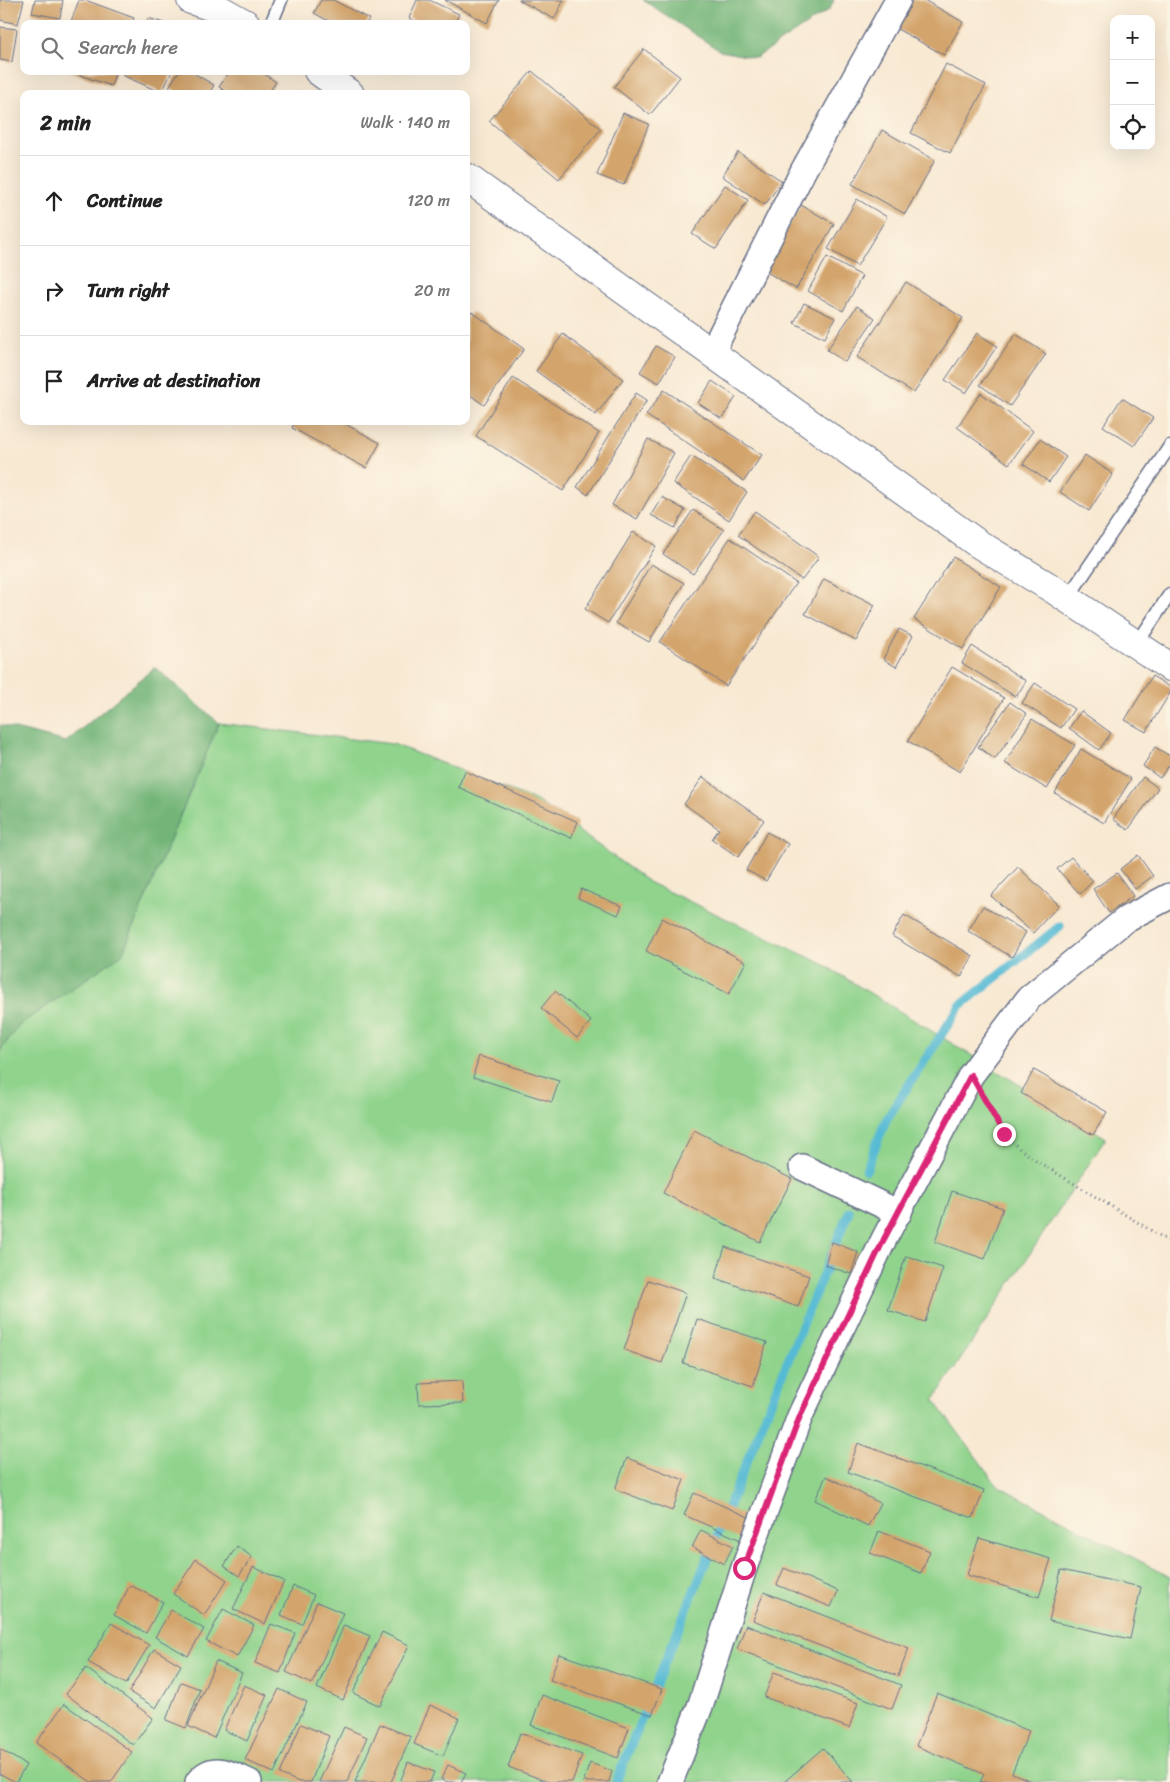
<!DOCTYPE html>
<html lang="en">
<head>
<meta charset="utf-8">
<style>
  :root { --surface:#fff; --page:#f6f6f6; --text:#222; --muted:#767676; --line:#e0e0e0 }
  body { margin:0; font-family:Sriracha,sans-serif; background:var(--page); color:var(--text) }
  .controls { position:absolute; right:15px; top:15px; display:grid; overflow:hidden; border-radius:10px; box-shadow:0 5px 20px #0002 }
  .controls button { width:45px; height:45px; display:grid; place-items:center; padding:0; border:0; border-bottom:1px solid var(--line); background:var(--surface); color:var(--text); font:25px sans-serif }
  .stop { position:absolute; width:15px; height:15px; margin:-11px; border:4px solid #db2777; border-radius:50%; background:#fff }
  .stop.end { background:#db2777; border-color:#fff; box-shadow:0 1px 5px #0008 }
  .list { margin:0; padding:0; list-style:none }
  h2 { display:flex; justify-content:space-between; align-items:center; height:65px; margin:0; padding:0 20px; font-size:21px }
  h2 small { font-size:16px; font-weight:400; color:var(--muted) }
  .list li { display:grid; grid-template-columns:32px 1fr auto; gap:15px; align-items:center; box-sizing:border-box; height:90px; padding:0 20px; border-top:1px solid var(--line) }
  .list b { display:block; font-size:19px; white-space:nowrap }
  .list em { font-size:16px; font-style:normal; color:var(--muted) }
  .icon { flex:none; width:28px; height:28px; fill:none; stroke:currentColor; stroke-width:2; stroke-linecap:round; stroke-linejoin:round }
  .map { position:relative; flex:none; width:1170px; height:1782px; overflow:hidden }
  .search { position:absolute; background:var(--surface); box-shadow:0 5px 20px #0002; left:20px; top:20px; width:450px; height:55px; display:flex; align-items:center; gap:12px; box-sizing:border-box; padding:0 18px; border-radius:10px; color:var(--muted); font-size:19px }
  .panel { position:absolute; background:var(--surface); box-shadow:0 5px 20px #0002; left:20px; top:90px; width:450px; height:335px; border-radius:10px }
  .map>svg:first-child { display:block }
</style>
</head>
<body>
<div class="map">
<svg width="1170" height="1782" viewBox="0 0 1170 1782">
  <rect width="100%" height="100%" fill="#fcf5e5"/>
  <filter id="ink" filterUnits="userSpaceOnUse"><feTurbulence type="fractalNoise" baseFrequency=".02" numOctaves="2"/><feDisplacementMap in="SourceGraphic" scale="10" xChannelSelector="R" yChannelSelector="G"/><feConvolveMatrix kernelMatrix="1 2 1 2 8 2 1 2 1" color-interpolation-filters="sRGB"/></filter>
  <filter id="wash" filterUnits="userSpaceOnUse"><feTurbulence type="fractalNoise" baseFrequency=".0096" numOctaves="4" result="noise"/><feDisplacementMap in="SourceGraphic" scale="20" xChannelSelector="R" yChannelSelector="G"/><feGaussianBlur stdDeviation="1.12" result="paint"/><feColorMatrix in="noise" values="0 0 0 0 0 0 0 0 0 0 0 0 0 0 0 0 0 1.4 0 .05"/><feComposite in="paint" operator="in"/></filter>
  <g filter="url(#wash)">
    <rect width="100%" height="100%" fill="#f8e9d3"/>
    <!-- green -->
    <path fill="#8fd38c" stroke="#558175" d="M 219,723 L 393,744 L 537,801 L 650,883 L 821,963 L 1106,1138 L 934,1400 L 997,1485 L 1170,1577 L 1170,1782 L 0,1782 L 0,1051 L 19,1025 L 122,954 Z"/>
    <!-- forest -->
    <g fill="#73b578" stroke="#47726b">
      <path d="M 643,0 L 834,0 L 830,9 L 756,58 L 720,51 Z"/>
      <path d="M 155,667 L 219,723 L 122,954 L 19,1025 L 0,1051 L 0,725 L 66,742 Z"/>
    </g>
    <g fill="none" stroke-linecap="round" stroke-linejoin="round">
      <!-- stream -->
      <g stroke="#55bad4" stroke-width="9">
        <path d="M 866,1170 L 886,1120 L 960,1006 L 1060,926"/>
        <path d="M 616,1782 L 849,1211"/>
      </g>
    </g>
    <g id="blocks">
      <!-- building -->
      <g fill="#d3a46c">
        <path d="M 0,0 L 24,0 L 18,24 L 0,20 Z"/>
        <path d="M 35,0 L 63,0 L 60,18 L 32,13 Z"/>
        <path d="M 79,0 L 85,0 L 134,18 L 132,24 L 70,24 Z"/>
        <path d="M 321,0 L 333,0 L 369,19 L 366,24 L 334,24 L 314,13 Z"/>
        <path d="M 417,0 L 429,0 L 459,14 L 454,24 L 420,24 L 409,18 Z"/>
        <path d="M 445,0 L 499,0 L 487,23 Z"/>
        <path d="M 519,0 L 564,0 L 554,19 Z"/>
        <path d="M 904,0 L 924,0 L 963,22 L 944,55 L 890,25 Z"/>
        <path d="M 148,18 L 164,23 L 164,24 L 146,24 Z"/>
        <path d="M 0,27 L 17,29 L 12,62 L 0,60 Z"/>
        <path d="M 644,49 L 680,77 L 650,115 L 614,87 Z"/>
        <path d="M 946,64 L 986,85 L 950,153 L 911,133 Z"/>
        <path d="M 69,71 L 116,71 L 111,86 Z"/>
        <path d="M 123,71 L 172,71 L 162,93 L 122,75 Z"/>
        <path d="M 179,71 L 190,71 L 214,85 L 209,94 L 180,94 L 169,87 Z"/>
        <path d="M 230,71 L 260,71 L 276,82 L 268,94 L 229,94 L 219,87 Z"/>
        <path d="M 532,71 L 601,129 L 559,179 L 489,121 Z"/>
        <path d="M 623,113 L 649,124 L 624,185 L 597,175 Z"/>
        <path d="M 882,130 L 935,160 L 905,214 L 852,184 Z"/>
        <path d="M 738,152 L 782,181 L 765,205 L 722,176 Z"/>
        <path d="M 725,185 L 748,200 L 716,249 L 692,234 Z"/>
        <path d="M 857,199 L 887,217 L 857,266 L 828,249 Z"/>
        <path d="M 801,205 L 834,224 L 796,289 L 763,270 Z"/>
        <path d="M 827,257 L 862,276 L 843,311 L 808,291 Z"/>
        <path d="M 906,282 L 963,318 L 914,393 L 857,357 Z"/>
        <path d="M 804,303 L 835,318 L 825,338 L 794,323 Z"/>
        <path d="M 857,306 L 875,318 L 845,362 L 827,350 Z"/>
        <path d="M 472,312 L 524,349 L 484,405 L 466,392 L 466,319 Z"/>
        <path d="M 977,333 L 997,346 L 966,393 L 945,380 Z"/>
        <path d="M 563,334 L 623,379 L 596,415 L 536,371 Z"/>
        <path d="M 1016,334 L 1046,354 L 1010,406 L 980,385 Z"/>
        <path d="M 656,346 L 675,357 L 659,383 L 640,372 Z"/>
        <path d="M 513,378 L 599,433 L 563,491 L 476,436 Z"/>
        <path d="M 712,381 L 736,397 L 722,419 L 698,403 Z"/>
        <path d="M 664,390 L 762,455 L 744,481 L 646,415 Z"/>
        <path d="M 636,393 L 647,400 L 588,495 L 577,487 Z"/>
        <path d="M 981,393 L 1033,431 L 1009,464 L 957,427 Z"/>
        <path d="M 1122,398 L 1153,418 L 1134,446 L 1103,426 Z"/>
        <path d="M 295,421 L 340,421 L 380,443 L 366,468 L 292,428 Z"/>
        <path d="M 648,439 L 674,453 L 637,519 L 612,505 Z"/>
        <path d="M 1040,439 L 1066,457 L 1049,482 L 1023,464 Z"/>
        <path d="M 1085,455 L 1113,474 L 1089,511 L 1060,492 Z"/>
        <path d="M 691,456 L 747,492 L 729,520 L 673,483 Z"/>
        <path d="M 662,497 L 685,510 L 675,528 L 651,515 Z"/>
        <path d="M 693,510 L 724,530 L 693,574 L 663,554 Z"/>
        <path d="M 755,511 L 819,557 L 802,580 L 738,535 Z"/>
        <path d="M 633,532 L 656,546 L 608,623 L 585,609 Z"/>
        <path d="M 730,538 L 796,583 L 726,686 L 660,642 Z"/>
        <path d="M 953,557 L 1001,587 L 963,649 L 914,619 Z"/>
        <path d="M 651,564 L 684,583 L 649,642 L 616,623 Z"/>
        <path d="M 824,579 L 875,605 L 856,641 L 805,614 Z"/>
        <path d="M 899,629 L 913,636 L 896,667 L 883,659 Z"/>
        <path d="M 972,646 L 1026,681 L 1016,697 L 962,663 Z"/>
        <path d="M 952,667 L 1004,698 L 960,772 L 908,741 Z"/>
        <path d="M 1152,676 L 1170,687 L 1170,693 L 1146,732 L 1125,720 Z"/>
        <path d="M 1035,683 L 1074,709 L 1061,728 L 1022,703 Z"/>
        <path d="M 1010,702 L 1027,714 L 995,759 L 978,747 Z"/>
        <path d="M 1081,711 L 1111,733 L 1099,750 L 1069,728 Z"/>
        <path d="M 1032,719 L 1075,745 L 1047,789 L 1005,763 Z"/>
        <path d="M 1155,747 L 1170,756 L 1170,764 L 1160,778 L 1143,766 Z"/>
        <path d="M 1081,749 L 1131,779 L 1104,823 L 1055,793 Z"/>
        <path d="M 465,771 L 578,822 L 571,838 L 458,787 Z"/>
        <path d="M 703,777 L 764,820 L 738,857 L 712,839 L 719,829 L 684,804 Z"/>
        <path d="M 1143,777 L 1158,788 L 1128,830 L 1113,819 Z"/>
        <path d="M 767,832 L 788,844 L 766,881 L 746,870 Z"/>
        <path d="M 1138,855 L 1153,876 L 1135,889 L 1120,869 Z"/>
        <path d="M 1071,857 L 1093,881 L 1080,894 L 1057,869 Z"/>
        <path d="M 1018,867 L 1059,905 L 1033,933 L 991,896 Z"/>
        <path d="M 1117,873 L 1133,896 L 1109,913 L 1093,889 Z"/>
        <path d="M 581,889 L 622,906 L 618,915 L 578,898 Z"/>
        <path d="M 983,906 L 1026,932 L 1012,957 L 968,931 Z"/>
        <path d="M 904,915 L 973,956 L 961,977 L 892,936 Z"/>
        <path d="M 662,918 L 746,962 L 729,994 L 646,951 Z"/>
        <path d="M 555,991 L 591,1021 L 577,1038 L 541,1008 Z"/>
        <path d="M 479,1056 L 559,1081 L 552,1102 L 473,1077 Z"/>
        <path d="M 1034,1070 L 1107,1112 L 1093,1135 L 1021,1093 Z"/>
        <path d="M 694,1130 L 792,1179 L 760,1242 L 663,1193 Z"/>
        <path d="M 952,1191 L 1003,1208 L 985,1259 L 935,1242 Z"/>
        <path d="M 832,1242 L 858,1252 L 851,1274 L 825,1265 Z"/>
        <path d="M 725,1247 L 809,1276 L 798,1307 L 715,1278 Z"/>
        <path d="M 906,1256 L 943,1268 L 925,1322 L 888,1310 Z"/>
        <path d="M 648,1280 L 686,1293 L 662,1363 L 624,1350 Z"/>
        <path d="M 697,1319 L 767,1342 L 753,1386 L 683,1363 Z"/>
        <path d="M 462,1381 L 463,1403 L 419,1404 L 418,1383 Z"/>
        <path d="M 858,1443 L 984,1490 L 973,1518 L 848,1472 Z"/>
        <path d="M 627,1458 L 684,1480 L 672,1511 L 615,1489 Z"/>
        <path d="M 826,1476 L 880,1503 L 868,1526 L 815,1500 Z"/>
        <path d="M 694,1493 L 753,1519 L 743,1541 L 684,1515 Z"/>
        <path d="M 701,1530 L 733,1546 L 724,1564 L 692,1547 Z"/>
        <path d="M 879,1531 L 930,1551 L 921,1573 L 870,1553 Z"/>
        <path d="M 979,1538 L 1051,1559 L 1039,1597 L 967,1575 Z"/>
        <path d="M 237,1546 L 252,1557 L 239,1576 L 224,1566 Z"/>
        <path d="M 196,1559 L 227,1580 L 204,1615 L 173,1594 Z"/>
        <path d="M 253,1567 L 284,1581 L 265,1624 L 233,1609 Z"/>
        <path d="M 784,1568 L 838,1591 L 831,1607 L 777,1585 Z"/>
        <path d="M 1061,1570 L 1141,1587 L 1130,1639 L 1049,1621 Z"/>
        <path d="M 130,1585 L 163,1602 L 146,1633 L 114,1615 Z"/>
        <path d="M 293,1586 L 314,1595 L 302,1624 L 281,1615 Z"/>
        <path d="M 764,1592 L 909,1648 L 898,1676 L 753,1620 Z"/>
        <path d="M 317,1602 L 343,1613 L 312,1684 L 286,1672 Z"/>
        <path d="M 223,1609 L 254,1625 L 237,1657 L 206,1641 Z"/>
        <path d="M 171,1610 L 204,1629 L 188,1656 L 155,1637 Z"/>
        <path d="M 111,1623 L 149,1645 L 126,1684 L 88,1662 Z"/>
        <path d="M 271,1624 L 295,1633 L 280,1673 L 255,1663 Z"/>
        <path d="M 344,1625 L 370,1636 L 343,1700 L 317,1688 Z"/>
        <path d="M 746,1625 L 901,1685 L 892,1709 L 737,1649 Z"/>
        <path d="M 382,1632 L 409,1645 L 380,1706 L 353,1693 Z"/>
        <path d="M 154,1649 L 181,1665 L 156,1708 L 129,1692 Z"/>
        <path d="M 559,1654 L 662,1689 L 652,1715 L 550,1680 Z"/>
        <path d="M 216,1661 L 242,1673 L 214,1738 L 188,1726 Z"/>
        <path d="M 86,1668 L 153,1718 L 133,1745 L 66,1694 Z"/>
        <path d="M 774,1672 L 858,1703 L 849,1728 L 764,1697 Z"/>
        <path d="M 181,1682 L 200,1689 L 186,1728 L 166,1720 Z"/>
        <path d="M 244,1685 L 267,1695 L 247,1741 L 224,1730 Z"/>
        <path d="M 279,1689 L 307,1702 L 274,1773 L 245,1760 Z"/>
        <path d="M 937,1693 L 1029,1731 L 1012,1773 L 1033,1782 L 980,1782 L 984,1774 L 916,1746 Z"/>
        <path d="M 542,1695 L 629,1728 L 618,1758 L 531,1725 Z"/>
        <path d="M 64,1704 L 132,1752 L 111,1782 L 91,1782 L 36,1743 Z"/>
        <path d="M 430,1705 L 459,1718 L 443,1756 L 414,1744 Z"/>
        <path d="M 301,1724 L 329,1736 L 311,1782 L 299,1782 L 280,1774 Z"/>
        <path d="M 380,1724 L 411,1737 L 391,1782 L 355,1782 Z"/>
        <path d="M 344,1727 L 367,1737 L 347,1782 L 319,1782 Z"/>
        <path d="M 520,1733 L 582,1755 L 572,1782 L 549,1782 L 508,1767 Z"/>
        <path d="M 823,1748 L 853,1782 L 784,1782 Z"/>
        <path d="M 0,1749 L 26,1765 L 16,1782 L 0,1774 Z"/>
        <path d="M 408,1762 L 434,1772 L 430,1782 L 400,1782 Z"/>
        <path d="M 590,1763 L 612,1771 L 609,1782 L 583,1782 Z"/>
        <path d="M 448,1765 L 466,1773 L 461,1782 L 447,1782 L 441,1779 Z"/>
      </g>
    </g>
  </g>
  <g filter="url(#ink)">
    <use href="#blocks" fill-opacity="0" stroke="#687087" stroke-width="1"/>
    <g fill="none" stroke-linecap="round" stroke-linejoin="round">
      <defs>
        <g id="service">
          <path d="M 271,24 L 281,0"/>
          <path d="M 1067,599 L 1170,446"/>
          <path d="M 1136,645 L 1170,594"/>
        </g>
        <g id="minor">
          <path d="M 712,352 L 803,171 L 898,0"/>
          <path d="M 802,1167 L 899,1213"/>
          <path d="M 198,1782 C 213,1762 231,1774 249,1782"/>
          <path d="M 670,1782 L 701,1704 L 744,1568 L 800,1416 L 884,1239 L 971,1075 L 1029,998 L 1126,919 L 1170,896"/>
        </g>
        <g id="trunk">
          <path d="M 191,0 L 221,10 L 246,24"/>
          <path d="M 318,71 L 350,94"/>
          <path d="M 466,177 L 977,543 L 1056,591 L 1170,667"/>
        </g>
      </defs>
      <!-- service casing -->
      <use href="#service" stroke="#687087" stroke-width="15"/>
      <!-- minor casing -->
      <use href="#minor" stroke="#687087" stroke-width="28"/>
      <!-- trunk casing -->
      <use href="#trunk" stroke="#687087" stroke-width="30"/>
      <!-- path -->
      <path stroke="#687087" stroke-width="3" stroke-dasharray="1 4" stroke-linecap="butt" d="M 987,1104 L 1004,1134 L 1020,1149 L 1040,1163 L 1170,1242"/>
      <!-- service -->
      <use href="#service" stroke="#fff" stroke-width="12"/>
      <!-- minor -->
      <use href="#minor" stroke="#fff" stroke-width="25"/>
      <!-- trunk -->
      <use href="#trunk" stroke="#fff" stroke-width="28"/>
    </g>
  </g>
  <g fill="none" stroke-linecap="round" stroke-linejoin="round" filter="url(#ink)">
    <!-- route -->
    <path stroke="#db2777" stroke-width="6" d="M 744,1568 L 800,1416 L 884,1239 L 971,1075 L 1004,1134"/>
  </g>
</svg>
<div class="controls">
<button>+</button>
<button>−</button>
<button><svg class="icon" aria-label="locate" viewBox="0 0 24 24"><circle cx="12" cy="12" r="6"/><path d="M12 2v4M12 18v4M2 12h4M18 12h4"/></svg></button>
</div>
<div class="stop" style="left:744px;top:1568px"></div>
<div class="stop end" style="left:1004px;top:1134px"></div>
<div class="search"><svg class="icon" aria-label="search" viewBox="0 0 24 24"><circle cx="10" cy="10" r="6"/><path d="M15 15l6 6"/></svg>Search here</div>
<section class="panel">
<h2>2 min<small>Walk · 140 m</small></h2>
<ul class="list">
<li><svg class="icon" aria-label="ahead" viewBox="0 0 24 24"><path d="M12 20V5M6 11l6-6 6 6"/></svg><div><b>Continue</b></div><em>120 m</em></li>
<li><svg class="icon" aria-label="right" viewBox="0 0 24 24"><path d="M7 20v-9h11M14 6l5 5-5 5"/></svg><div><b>Turn right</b></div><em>20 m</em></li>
<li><svg class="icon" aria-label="arrive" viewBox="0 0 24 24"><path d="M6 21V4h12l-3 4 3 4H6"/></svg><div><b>Arrive at destination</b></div></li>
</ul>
</section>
</div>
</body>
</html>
